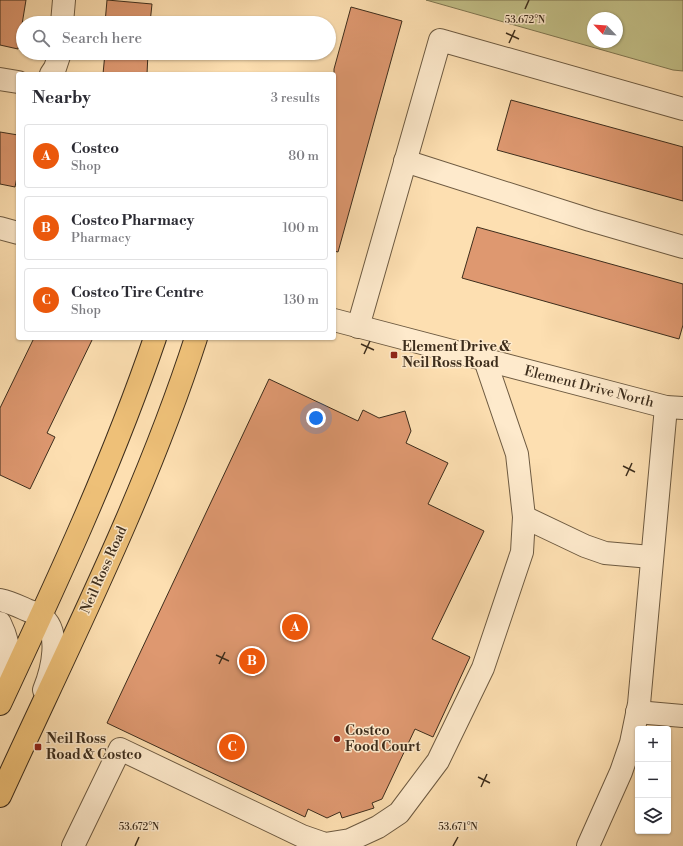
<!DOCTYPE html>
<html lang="en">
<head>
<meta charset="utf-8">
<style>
  :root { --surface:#fff; --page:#f2f2f3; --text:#2b2b33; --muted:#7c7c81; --line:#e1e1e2; --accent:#ea580c }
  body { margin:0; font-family:"Libre Bodoni",serif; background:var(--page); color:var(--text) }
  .controls { position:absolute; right:12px; bottom:12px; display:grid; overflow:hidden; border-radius:4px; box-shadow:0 1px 3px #0004 }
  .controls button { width:36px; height:36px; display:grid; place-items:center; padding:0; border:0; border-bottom:1px solid var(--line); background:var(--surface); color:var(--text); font:20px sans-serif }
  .compass { position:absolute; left:587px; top:12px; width:36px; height:36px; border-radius:50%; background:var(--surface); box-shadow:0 1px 3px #0004; rotate:295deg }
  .you { position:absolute; left:316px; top:418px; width:14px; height:14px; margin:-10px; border:3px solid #fff; border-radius:50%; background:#1a73e8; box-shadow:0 0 0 6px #1a73e833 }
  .badge { display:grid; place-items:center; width:26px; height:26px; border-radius:50%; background:var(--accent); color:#fff; font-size:13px; font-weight:700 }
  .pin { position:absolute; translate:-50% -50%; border:2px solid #fff; box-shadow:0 1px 4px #0006 }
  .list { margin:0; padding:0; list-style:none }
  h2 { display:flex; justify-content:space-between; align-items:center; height:52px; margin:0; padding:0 16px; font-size:17px }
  h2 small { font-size:13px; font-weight:400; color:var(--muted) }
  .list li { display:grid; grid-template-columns:26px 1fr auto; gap:12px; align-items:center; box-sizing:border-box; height:64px; margin:0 8px 8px; padding:0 8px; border:1px solid var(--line); border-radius:4px }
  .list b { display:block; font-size:15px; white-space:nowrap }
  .list p { margin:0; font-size:13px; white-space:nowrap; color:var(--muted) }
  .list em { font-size:13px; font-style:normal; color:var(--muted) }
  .icon { flex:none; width:22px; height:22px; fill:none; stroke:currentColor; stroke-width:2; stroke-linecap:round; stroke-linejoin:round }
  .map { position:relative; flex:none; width:683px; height:846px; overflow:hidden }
  .search { position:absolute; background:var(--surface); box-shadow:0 1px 3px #0004; left:16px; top:16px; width:320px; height:44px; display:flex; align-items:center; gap:10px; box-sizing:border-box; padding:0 14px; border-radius:22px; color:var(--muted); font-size:15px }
  .panel { position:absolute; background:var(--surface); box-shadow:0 1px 3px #0004; left:16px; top:72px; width:320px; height:268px; border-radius:4px }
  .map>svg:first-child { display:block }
</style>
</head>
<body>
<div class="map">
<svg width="683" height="846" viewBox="0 0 683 846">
  <rect width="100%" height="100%" fill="#fddfb1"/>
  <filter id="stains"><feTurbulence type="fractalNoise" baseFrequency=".005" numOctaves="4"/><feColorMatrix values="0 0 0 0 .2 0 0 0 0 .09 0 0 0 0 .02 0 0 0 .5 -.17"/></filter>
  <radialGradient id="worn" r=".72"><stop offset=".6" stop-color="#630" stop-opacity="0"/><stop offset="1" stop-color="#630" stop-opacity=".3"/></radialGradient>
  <!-- green -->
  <path fill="#c3c189" stroke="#807752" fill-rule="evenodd" d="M 426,0 L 683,0 L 683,71 L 673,70 ZM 593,18 L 617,18 L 617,42 L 593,42 Z"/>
  <!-- building -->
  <g fill="#de9870" stroke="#3d2d1c">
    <path d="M 0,0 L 26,0 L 18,49 L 0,45 Z"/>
    <path d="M 107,0 L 152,4 L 150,23 L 105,23 Z"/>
    <path d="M 351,7 L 402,21 L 338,252 L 334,251 L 334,69 Z"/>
    <path d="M 105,53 L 148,53 L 147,74 L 103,74 Z"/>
    <path d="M 511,100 L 683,147 L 683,201 L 497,150 Z"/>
    <path d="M 0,132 L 18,135 L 18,172 L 15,187 L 0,184 Z"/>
    <path d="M 477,227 L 683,284 L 683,325 L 679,339 L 462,278 Z"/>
    <path d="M 34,338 L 93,338 L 47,433 L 55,437 L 30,489 L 0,475 L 0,408 Z"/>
    <path d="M 269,379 L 358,421 L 363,410 L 379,418 L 405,411 L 411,431 L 406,443 L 448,463 L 428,504 L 484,531 L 432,639 L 470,657 L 433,737 L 415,729 L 382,799 L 372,803 L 374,808 L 342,818 L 340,812 L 327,818 L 308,809 L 305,817 L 107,723 Z"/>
  </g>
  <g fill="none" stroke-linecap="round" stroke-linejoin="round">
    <defs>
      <g id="minor">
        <path d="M 62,23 L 64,0"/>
        <path d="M 51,74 L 55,68 L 60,53"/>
        <path d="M 0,79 L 18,82"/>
        <path d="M 405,161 L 590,220 L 683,247"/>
        <path d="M 0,228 L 18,233"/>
        <path d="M 334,320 L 666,407 L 683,408"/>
        <path d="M 358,327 L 440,40 L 683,109"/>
        <path d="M 524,517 L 585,546 L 605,553 L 651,557"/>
        <path d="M 0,600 C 10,602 18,606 27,610 C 31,612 37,613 41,616 C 62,631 52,670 44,690"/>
        <path d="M 0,623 C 10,643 12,663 8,685"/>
        <path d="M 637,712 L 683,716"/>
        <path d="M 73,846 L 120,749 L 302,836 L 325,844 L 350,840 L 378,827 L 399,813 L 438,761 L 483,668 L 522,552 L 524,517 L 517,454 L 485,360"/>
        <path d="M 588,846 L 621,772 L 631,743 L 639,704 L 666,407"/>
      </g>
      <g id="major">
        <path d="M 0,704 C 56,584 112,464 155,338"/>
        <path d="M 0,796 C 69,645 145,496 196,338"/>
      </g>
    </defs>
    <!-- minor casing -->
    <use href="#minor" stroke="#6d5a41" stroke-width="24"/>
    <!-- major casing -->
    <use href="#major" stroke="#3d2d1c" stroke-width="24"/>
    <!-- minor -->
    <use href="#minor" stroke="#feeacc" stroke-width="22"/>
    <!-- major -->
    <use href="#major" stroke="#eec078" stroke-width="22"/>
  </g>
  <!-- ticks -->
  <path fill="none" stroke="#3d2d1c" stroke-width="1.5" d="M 525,9 L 529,0M 506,33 L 519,39M 509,43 L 515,30M 361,344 L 374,350M 364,354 L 370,341M 623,466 L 635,472M 626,476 L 632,463M 216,655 L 229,661M 219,664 L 225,652M 478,777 L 490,783M 481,787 L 487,774M 135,846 L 139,837M 453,846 L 458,837"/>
  <!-- markers -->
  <g fill="#8f2418" stroke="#feeacc" stroke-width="1.5">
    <rect x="390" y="351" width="8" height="8" rx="2"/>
    <circle cx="337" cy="739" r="4"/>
    <rect x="34" y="743" width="8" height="8" rx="2"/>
  </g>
  <g text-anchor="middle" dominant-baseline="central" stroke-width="3" stroke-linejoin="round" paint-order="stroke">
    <!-- poi labels -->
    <g font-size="14" font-weight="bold" fill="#3d2d1c" stroke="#feeacc" text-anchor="start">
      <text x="402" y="347">Element Drive &amp;<tspan x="402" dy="16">Neil Ross Road</tspan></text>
      <text x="345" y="731">Costco<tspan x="345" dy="16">Food Court</tspan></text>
      <text x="46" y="739">Neil Ross<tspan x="46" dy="16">Road &amp; Costco</tspan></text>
    </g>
    <!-- street labels -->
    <g font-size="14" fill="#3d2d1c" stroke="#feeacc">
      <text transform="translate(589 387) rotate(14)">Element Drive North</text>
      <text transform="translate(104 570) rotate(-66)">Neil Ross Road</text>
    </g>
  </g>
  <g font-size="10" text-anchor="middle" fill="#3d2d1c" stroke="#feeacc" stroke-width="3" stroke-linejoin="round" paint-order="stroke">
    <text x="525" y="23">53.672°N</text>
    <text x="139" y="830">53.672°N</text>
    <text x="458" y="830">53.671°N</text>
  </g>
  <rect width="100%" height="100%" filter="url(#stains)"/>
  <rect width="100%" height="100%" fill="url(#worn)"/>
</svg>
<div class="controls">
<button>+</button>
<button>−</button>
<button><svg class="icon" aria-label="layers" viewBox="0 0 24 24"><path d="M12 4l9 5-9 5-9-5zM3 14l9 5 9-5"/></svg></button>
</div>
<svg class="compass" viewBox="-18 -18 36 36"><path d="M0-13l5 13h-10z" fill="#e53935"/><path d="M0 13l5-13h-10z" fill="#7c7c81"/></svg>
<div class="you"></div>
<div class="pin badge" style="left:295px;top:627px">A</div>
<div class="pin badge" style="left:252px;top:661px">B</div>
<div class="pin badge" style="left:232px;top:747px">C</div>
<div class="search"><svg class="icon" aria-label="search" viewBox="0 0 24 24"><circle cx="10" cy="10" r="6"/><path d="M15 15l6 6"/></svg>Search here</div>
<section class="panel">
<h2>Nearby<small>3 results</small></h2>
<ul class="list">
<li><span class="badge">A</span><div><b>Costco</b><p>Shop</p></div><em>80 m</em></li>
<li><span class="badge">B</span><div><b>Costco Pharmacy</b><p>Pharmacy</p></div><em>100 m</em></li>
<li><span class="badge">C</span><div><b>Costco Tire Centre</b><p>Shop</p></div><em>130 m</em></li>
</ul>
</section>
</div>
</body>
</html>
